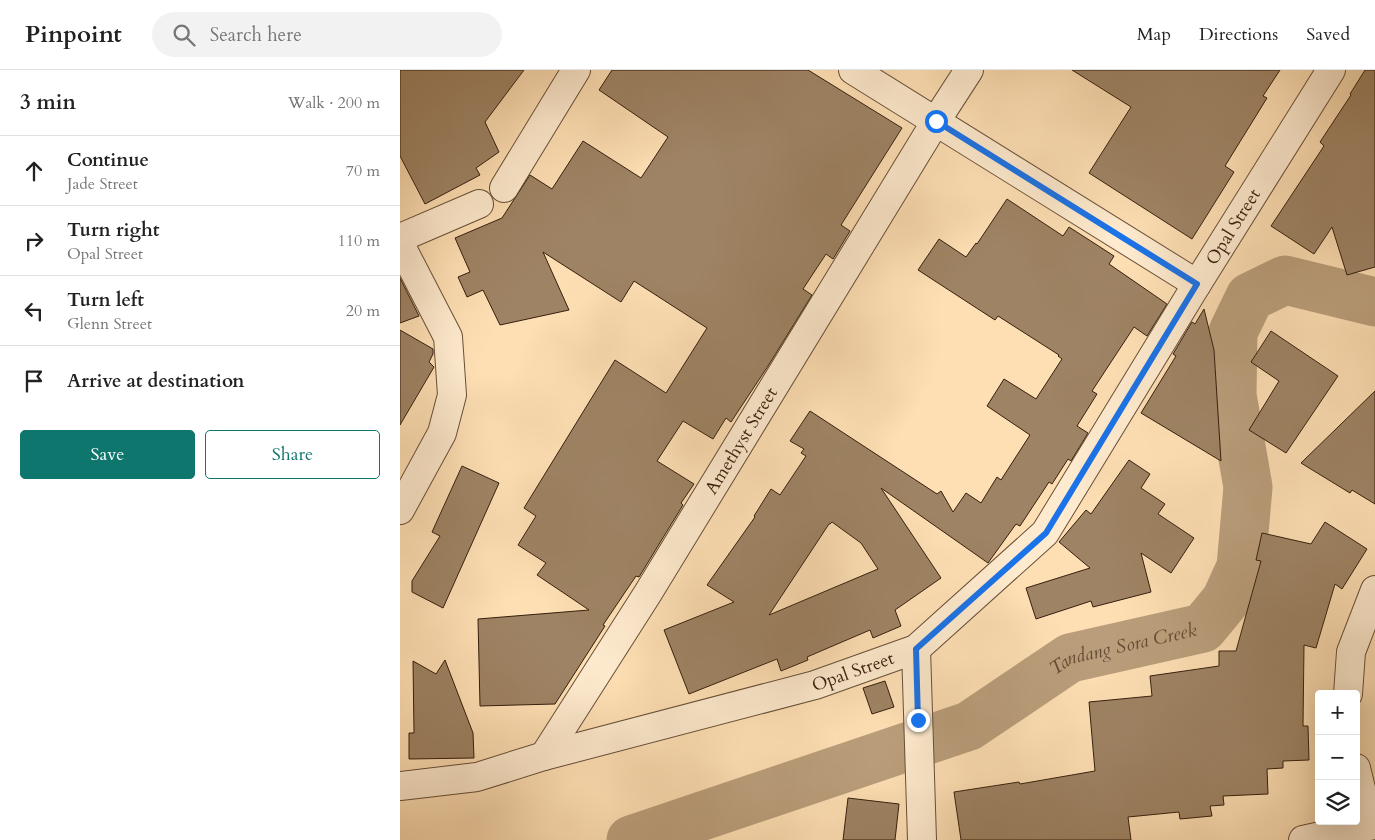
<!DOCTYPE html>
<html lang="en">
<head>
<meta charset="utf-8">
<style>
  :root { --surface:#fff; --page:#f2f2f2; --text:#222; --muted:#767676; --line:#e0e0e0; --accent:#0f766e }
  body { margin:0; font-family:Cardo,serif; background:var(--page); color:var(--text) }
  .controls { position:absolute; right:15px; bottom:15px; display:grid; overflow:hidden; border-radius:5px; box-shadow:0 5px 20px #0002 }
  .controls button { width:45px; height:45px; display:grid; place-items:center; padding:0; border:0; border-bottom:1px solid var(--line); background:var(--surface); color:var(--text); font:25px sans-serif }
  .stop { position:absolute; width:15px; height:15px; margin:-11px; border:4px solid #1a73e8; border-radius:50%; background:#fff }
  .stop.end { background:#1a73e8; border-color:#fff; box-shadow:0 1px 5px #0008 }
  .list { margin:0; padding:0; list-style:none }
  h2 { display:flex; justify-content:space-between; align-items:center; height:65px; margin:0; padding:0 20px; font-size:21px }
  h2 small { font-size:16px; font-weight:400; color:var(--muted) }
  .list li { display:grid; grid-template-columns:32px 1fr auto; gap:15px; align-items:center; box-sizing:border-box; height:70px; padding:0 20px; border-top:1px solid var(--line) }
  .list b { display:block; font-size:19px; white-space:nowrap }
  .list p { margin:0; font-size:16px; white-space:nowrap; color:var(--muted) }
  .list em { font-size:16px; font-style:normal; color:var(--muted) }
  .actions { display:flex; gap:10px; padding:15px 20px }
  .actions a { flex:1; padding:11px 0; border:1px solid var(--accent); border-radius:5px; text-align:center; font-size:18px; color:var(--accent) }
  .actions .main { background:var(--accent); color:#fff }
  .icon { flex:none; width:28px; height:28px; fill:none; stroke:currentColor; stroke-width:2; stroke-linecap:round; stroke-linejoin:round }
  .map { position:relative; flex:none; width:975px; height:770px; overflow:hidden }
  header { display:flex; align-items:center; gap:30px; box-sizing:border-box; height:70px; padding:0 25px; background:var(--surface); border-bottom:1px solid var(--line) }
  header strong { font-size:24px }
  nav { display:flex; gap:28px; margin-inline-start:auto; font-size:18px }
  .search { width:350px; height:45px; background:var(--page); display:flex; align-items:center; gap:12px; box-sizing:border-box; padding:0 18px; border-radius:28px; color:var(--muted); font-size:19px }
  main { display:flex }
  aside { flex:1; background:var(--surface) }
  .map>svg:first-child { display:block }
</style>
</head>
<body>
<header>
<strong>Pinpoint</strong>
<div class="search"><svg class="icon" aria-label="search" viewBox="0 0 24 24"><circle cx="10" cy="10" r="6"/><path d="M15 15l6 6"/></svg>Search here</div>
<nav><a>Map</a><a>Directions</a><a>Saved</a></nav>
</header>
<main>
<aside>
<h2>3 min<small>Walk · 200 m</small></h2>
<ul class="list">
<li><svg class="icon" aria-label="ahead" viewBox="0 0 24 24"><path d="M12 20V5M6 11l6-6 6 6"/></svg><div><b>Continue</b><p>Jade Street</p></div><em>70 m</em></li>
<li><svg class="icon" aria-label="right" viewBox="0 0 24 24"><path d="M7 20v-9h11M14 6l5 5-5 5"/></svg><div><b>Turn right</b><p>Opal Street</p></div><em>110 m</em></li>
<li><svg class="icon" aria-label="left" viewBox="0 0 24 24"><path d="M17 20v-9H6M10 6l-5 5 5 5"/></svg><div><b>Turn left</b><p>Glenn Street</p></div><em>20 m</em></li>
<li><svg class="icon" aria-label="arrive" viewBox="0 0 24 24"><path d="M6 21V4h12l-3 4 3 4H6"/></svg><div><b>Arrive at destination</b></div></li>
</ul>
<div class="actions"><a class="main">Save</a><a>Share</a></div>
</aside>
<div class="map">
<svg width="975" height="770" viewBox="0 0 975 770">
  <rect width="100%" height="100%" fill="#fedfb4"/>
  <filter id="stains"><feTurbulence type="fractalNoise" baseFrequency=".004" numOctaves="4"/><feColorMatrix values="0 0 0 0 .2 0 0 0 0 .09 0 0 0 0 .02 0 0 0 .5 -.17"/></filter>
  <radialGradient id="worn" r=".72"><stop offset=".6" stop-color="#630" stop-opacity="0"/><stop offset="1" stop-color="#630" stop-opacity=".3"/></radialGradient>
  <g fill="none" stroke-linecap="round" stroke-linejoin="round">
    <!-- river -->
    <path stroke="#ba9e7b" stroke-width="49" id="s1" d="M 231,770 L 569,656 L 670,588 L 803,558 L 826,530 L 841,497 L 848,417 L 832,325 L 833,262 L 850,227 L 885,210 L 975,232"/>
  </g>
  <!-- building -->
  <g fill="#9e8364" stroke="#351f0d" fill-rule="evenodd">
    <path d="M 0,0 L 124,0 L 85,52 L 99,82 L 76,98 L 80,105 L 25,134 L 0,86 Z"/>
    <path d="M 212,0 L 408,0 L 502,58 L 441,155 L 450,161 L 433,189 L 426,184 L 403,219 L 412,225 L 368,296 L 331,352 L 326,348 L 313,369 L 283,351 L 257,391 L 294,414 L 281,433 L 283,435 L 239,507 L 236,506 L 203,555 L 205,556 L 155,634 L 80,636 L 78,549 L 189,540 L 137,505 L 146,493 L 118,475 L 136,446 L 124,438 L 215,290 L 266,323 L 307,258 L 234,211 L 221,232 L 143,182 L 169,240 L 100,255 L 83,220 L 67,227 L 58,207 L 70,202 L 55,168 L 102,148 L 130,105 L 152,119 L 183,71 L 241,108 L 268,67 L 199,20 Z"/>
    <path d="M 672,0 L 880,0 L 863,26 L 867,28 L 825,96 L 834,102 L 792,169 L 689,103 L 731,37 Z"/>
    <path d="M 965,0 L 975,0 L 975,197 L 947,205 L 932,157 L 914,184 L 871,156 L 924,76 L 920,72 L 951,25 L 950,24 Z"/>
    <path d="M 607,129 L 663,166 L 669,157 L 714,186 L 709,194 L 767,234 L 747,266 L 734,257 L 692,321 L 697,324 L 677,356 L 688,363 L 671,391 L 668,389 L 652,414 L 649,412 L 620,456 L 616,454 L 588,493 L 481,418 L 541,508 L 495,540 L 501,556 L 473,568 L 470,560 L 407,587 L 408,590 L 381,601 L 377,589 L 289,624 L 264,560 L 334,532 L 307,515 L 355,447 L 354,446 L 371,419 L 380,425 L 406,386 L 401,383 L 404,379 L 390,371 L 410,341 L 537,424 L 541,421 L 553,442 L 566,423 L 581,433 L 597,407 L 601,410 L 630,365 L 587,336 L 604,309 L 636,329 L 662,289 L 658,286 L 659,285 L 598,246 L 595,250 L 518,200 L 539,169 L 566,187 L 576,173 L 577,174 ZM 432,452 L 461,473 L 478,499 L 369,545 L 429,454 L 430,454 Z"/>
    <path d="M 0,208 L 19,246 L 0,253 Z"/>
    <path d="M 804,239 L 814,280 L 821,391 L 741,343 L 776,286 L 773,284 L 792,252 L 795,254 Z"/>
    <path d="M 0,260 L 33,279 L 33,284 L 29,292 L 34,297 L 0,355 Z"/>
    <path d="M 871,261 L 938,306 L 886,383 L 849,360 L 879,311 L 851,292 Z"/>
    <path d="M 975,321 L 975,434 L 952,420 L 950,423 L 901,393 Z"/>
    <path d="M 729,390 L 750,404 L 741,418 L 765,434 L 758,444 L 794,468 L 771,503 L 741,483 L 751,522 L 693,537 L 691,531 L 636,549 L 626,518 L 690,498 L 659,472 L 686,440 L 691,444 Z"/>
    <path d="M 62,396 L 99,413 L 43,538 L 12,522 L 12,511 L 40,466 L 32,462 Z"/>
    <path d="M 925,452 L 967,479 L 942,519 L 935,514 L 916,578 L 904,575 L 903,656 L 908,656 L 909,690 L 883,691 L 883,698 L 867,699 L 868,724 L 823,726 L 824,735 L 810,736 L 812,746 L 780,749 L 779,742 L 728,747 L 731,770 L 561,770 L 554,722 L 619,712 L 620,714 L 695,701 L 689,632 L 752,626 L 750,606 L 819,596 L 819,581 L 836,581 L 861,491 L 856,490 L 862,463 L 911,474 Z"/>
    <path d="M 45,590 L 73,663 L 74,688 L 9,689 L 9,663 L 14,663 L 13,591 L 36,604 Z"/>
    <path d="M 485,611 L 494,637 L 472,644 L 463,618 Z"/>
    <path d="M 448,728 L 499,734 L 495,770 L 443,770 Z"/>
  </g>
  <g fill="none" stroke-linecap="round" stroke-linejoin="round">
    <defs>
      <g id="minor">
        <path d="M 453,0 L 797,214"/>
        <path d="M 104,118 L 176,0"/>
        <path d="M 0,168 L 79,134"/>
        <path d="M 0,174 L 48,267 L 52,325 L 42,363 L 0,440"/>
        <path d="M 516,579 L 522,770"/>
        <path d="M 948,624 L 951,582 L 975,520"/>
        <path id="s2" d="M 144,686 L 248,523 L 536,51 L 569,0"/>
        <path d="M 956,698 L 970,756"/>
        <path id="s3" d="M 0,716 L 77,707 L 144,686 L 415,615 L 516,579 L 645,463 L 797,214 L 931,0"/>
        <path d="M 903,770 L 975,754"/>
      </g>
    </defs>
    <!-- minor casing -->
    <use href="#minor" stroke="#674f37" stroke-width="30"/>
    <!-- minor -->
    <use href="#minor" stroke="#feeace" stroke-width="28"/>
  </g>
  <g fill="none" stroke-linecap="round" stroke-linejoin="round">
    <!-- route -->
    <path stroke="#1a73e8" stroke-width="6" d="M 518,650 L 516,579 L 646,463 L 797,214 L 536,51"/>
  </g>
  <g text-anchor="middle" dominant-baseline="central" stroke-width="4.5" stroke-linejoin="round" paint-order="stroke">
    <!-- street labels -->
    <g font-size="18" fill="#351f0d" stroke="#feeace">
      <text stroke="none"><textPath href="#s3" startOffset="1068">Opal Street</textPath></text>
      <text stroke="none"><textPath href="#s2" startOffset="372">Amethyst Street</textPath></text>
      <text stroke="none"><textPath href="#s3" startOffset="468">Opal Street</textPath></text>
    </g>
    <!-- water labels -->
    <g font-size="19" font-style="italic" fill="#644b34" stroke="#feeace">
      <text stroke="none"><textPath href="#s1" startOffset="532">Tandang Sora Creek</textPath></text>
    </g>
  </g>
  <rect width="100%" height="100%" filter="url(#stains)"/>
  <rect width="100%" height="100%" fill="url(#worn)"/>
</svg>
<div class="controls">
<button>+</button>
<button>−</button>
<button><svg class="icon" aria-label="layers" viewBox="0 0 24 24"><path d="M12 4l9 5-9 5-9-5zM3 14l9 5 9-5"/></svg></button>
</div>
<div class="stop" style="left:536px;top:51px"></div>
<div class="stop end" style="left:518px;top:650px"></div>
</div>
</main>
</body>
</html>
